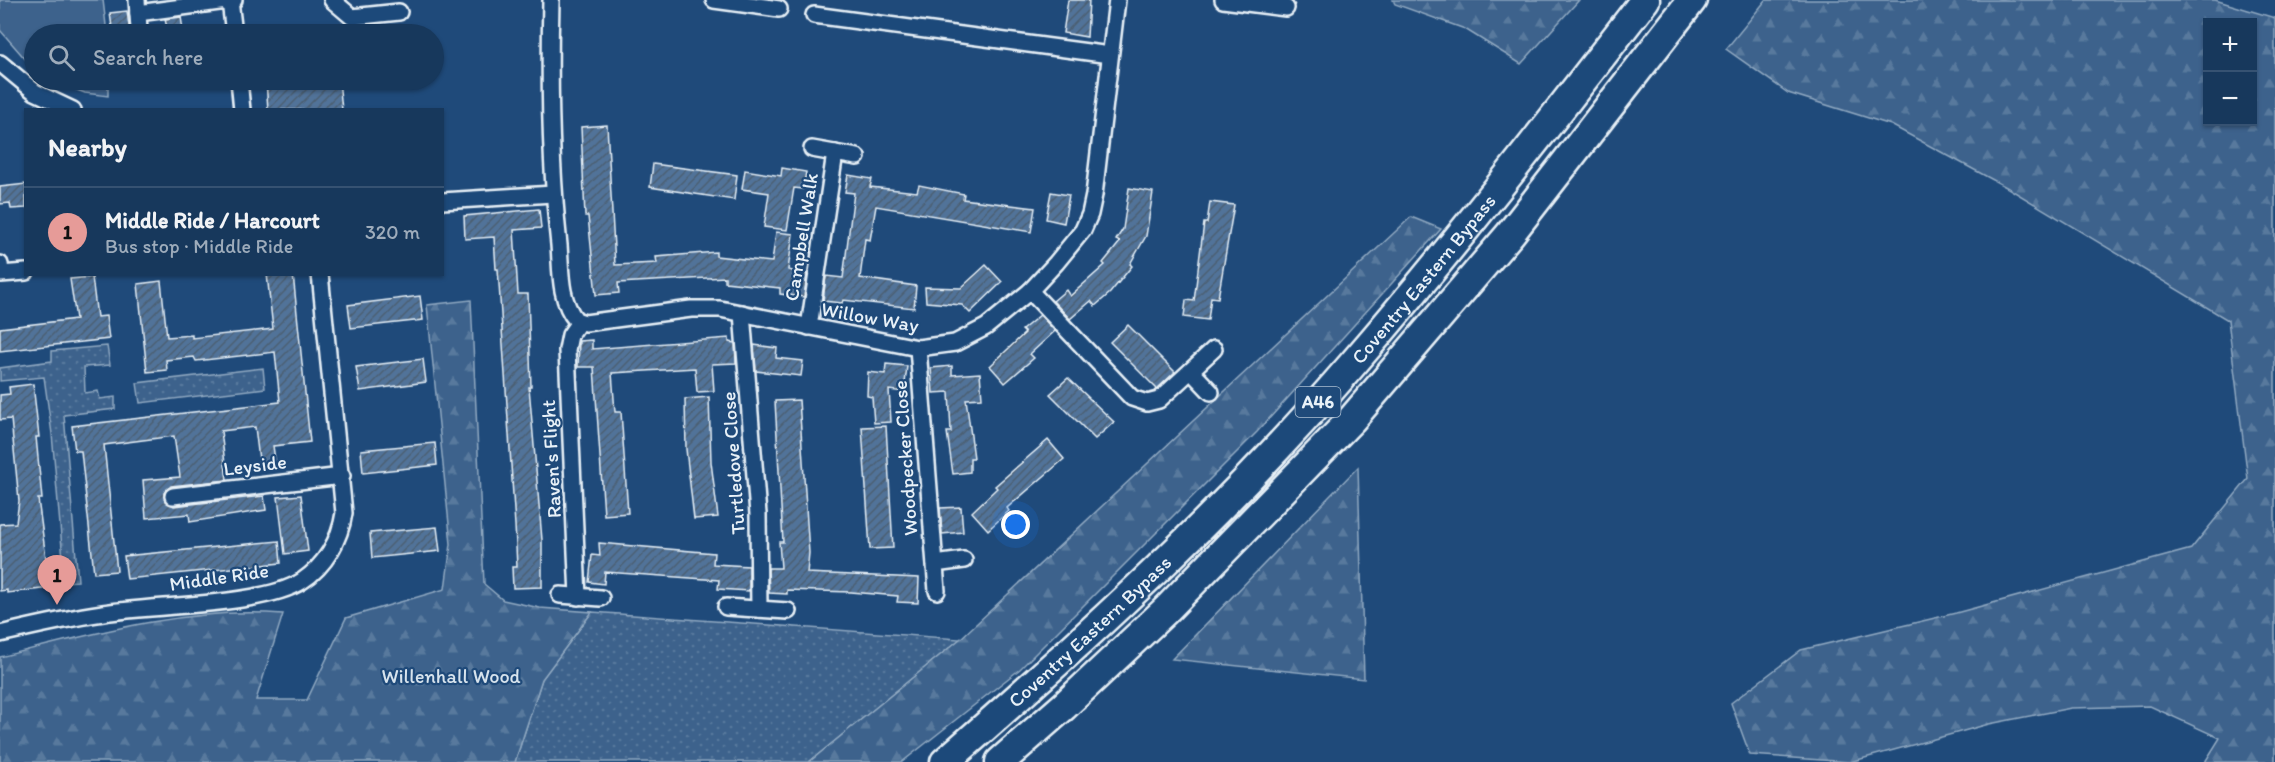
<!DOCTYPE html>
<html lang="en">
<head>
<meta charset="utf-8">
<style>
  :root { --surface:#17385c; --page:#203f62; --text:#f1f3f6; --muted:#9eacbb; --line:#365272; --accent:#e69b98 }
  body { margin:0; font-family:Itim,sans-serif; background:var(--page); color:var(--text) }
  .controls { position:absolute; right:18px; top:18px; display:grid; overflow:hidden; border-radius:0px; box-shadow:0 2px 4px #0004 }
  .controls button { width:54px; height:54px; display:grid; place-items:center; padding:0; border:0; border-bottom:2px solid var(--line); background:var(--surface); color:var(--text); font:30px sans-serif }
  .you { position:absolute; left:1016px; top:525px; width:21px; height:21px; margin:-15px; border:4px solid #fff; border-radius:50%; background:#1a73e8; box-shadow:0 0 0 9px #1a73e833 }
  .badge { display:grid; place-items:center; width:39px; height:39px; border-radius:50%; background:var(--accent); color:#111; font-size:20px; font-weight:700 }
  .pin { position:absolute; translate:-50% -50px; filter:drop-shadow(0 2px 3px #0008) }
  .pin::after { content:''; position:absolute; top:32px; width:21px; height:18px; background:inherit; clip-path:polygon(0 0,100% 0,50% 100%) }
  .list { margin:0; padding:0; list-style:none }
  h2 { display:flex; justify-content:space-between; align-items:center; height:78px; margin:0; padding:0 24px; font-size:26px }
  h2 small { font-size:20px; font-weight:400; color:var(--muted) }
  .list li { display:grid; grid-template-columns:39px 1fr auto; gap:18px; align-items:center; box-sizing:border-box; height:90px; padding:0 24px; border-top:2px solid var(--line) }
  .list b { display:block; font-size:22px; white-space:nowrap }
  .list p { margin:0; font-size:20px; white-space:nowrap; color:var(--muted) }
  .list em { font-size:20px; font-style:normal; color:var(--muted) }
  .icon { flex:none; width:33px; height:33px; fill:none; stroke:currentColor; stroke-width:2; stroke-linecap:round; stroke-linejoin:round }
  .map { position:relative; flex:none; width:2275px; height:762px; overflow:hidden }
  .search { position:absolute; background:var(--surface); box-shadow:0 2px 4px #0004; left:24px; top:24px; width:420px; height:66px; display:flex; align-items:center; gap:15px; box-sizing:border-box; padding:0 21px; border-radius:33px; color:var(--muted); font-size:22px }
  .panel { position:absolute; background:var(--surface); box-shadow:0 2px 4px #0004; left:24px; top:108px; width:420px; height:168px; border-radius:0px }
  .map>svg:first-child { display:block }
</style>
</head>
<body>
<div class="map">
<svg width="2275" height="762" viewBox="0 0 2275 762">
  <defs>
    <pattern id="grass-dots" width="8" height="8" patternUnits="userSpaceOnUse" patternTransform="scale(1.5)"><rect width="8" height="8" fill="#3c628c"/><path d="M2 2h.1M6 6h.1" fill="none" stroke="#58799d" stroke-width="1.8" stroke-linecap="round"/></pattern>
    <pattern id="forest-firs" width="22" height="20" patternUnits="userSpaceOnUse" patternTransform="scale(1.5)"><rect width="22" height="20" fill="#3c628c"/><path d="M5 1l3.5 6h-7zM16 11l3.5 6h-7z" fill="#58799d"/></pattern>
    <pattern id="building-hatch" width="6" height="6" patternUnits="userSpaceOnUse" patternTransform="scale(1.5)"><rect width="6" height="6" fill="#517399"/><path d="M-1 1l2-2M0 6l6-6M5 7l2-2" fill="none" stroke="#4c5e72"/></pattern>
  </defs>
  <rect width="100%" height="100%" fill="#1f4a7a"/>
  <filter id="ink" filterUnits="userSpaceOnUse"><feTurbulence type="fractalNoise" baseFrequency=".0167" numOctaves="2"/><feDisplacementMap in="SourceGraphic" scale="12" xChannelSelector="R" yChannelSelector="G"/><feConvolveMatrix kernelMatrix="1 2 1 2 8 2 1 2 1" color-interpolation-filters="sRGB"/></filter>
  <g filter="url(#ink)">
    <!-- grass -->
    <g fill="url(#grass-dots)" stroke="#92aac2" stroke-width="1.5">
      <path d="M 107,346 L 110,365 L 84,367 L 85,393 L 98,391 L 100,399 L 115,397 L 115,409 L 64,415 L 78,581 L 65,582 L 52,434 L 44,377 L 0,381 L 0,368 L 52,361 L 52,351 Z"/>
      <path d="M 263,368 L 265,388 L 140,403 L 137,383 Z"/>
      <path d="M 592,612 L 960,639 L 809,762 L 515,762 L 542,679 Z"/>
    </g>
    <!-- forest -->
    <g fill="url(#forest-firs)" stroke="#92aac2" stroke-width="1.5" fill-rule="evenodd">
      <path d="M 1393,0 L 1579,0 L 1521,64 L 1465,29 L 1395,4 Z"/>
      <path d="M 1766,0 L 2215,0 L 2275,18 L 2275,762 L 2205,762 L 2220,738 L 2150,706 L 2071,708 L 1989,724 L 1850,762 L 1750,755 L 1731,703 L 1801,650 L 1956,613 L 2191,549 L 2248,479 L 2228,320 L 2008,188 L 1891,125 L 1788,93 L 1726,49 ZM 2252,22 L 2252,122 L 2208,122 L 2208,22 Z"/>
      <path d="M 1411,217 L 1441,229 L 1257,432 L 1020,669 L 902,762 L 809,762 L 960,639 Z"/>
      <path d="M 471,300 L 484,584 L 503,600 L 540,608 L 592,612 L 542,679 L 515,762 L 0,762 L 0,657 C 90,634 190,606 283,614 L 256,700 L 307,700 L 346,618 L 445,589 L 451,544 L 427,305 Z"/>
      <path d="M 1358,467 L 1364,679 L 1172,659 Z"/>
    </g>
    <!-- park -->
    <g fill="#3c628c" stroke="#92aac2" stroke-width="1.5">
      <path d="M 0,0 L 103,0 L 107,34 L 34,34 L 34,69 L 0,30 Z"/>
      <path d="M 50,80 L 108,80 L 108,96 L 85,93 Z"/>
    </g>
    <!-- building -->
    <g fill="url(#building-hatch)" stroke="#e8f1f8" stroke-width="1.5">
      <path d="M 1068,0 L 1089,0 L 1087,37 L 1063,33 Z"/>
      <path d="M 127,11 L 130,34 L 113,34 L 110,13 Z"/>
      <path d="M 181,17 L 183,30 L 168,33 L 165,19 Z"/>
      <path d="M 266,80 L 339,80 L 342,110 L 268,110 Z"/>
      <path d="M 607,125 L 615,265 L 657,263 L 656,257 L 716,252 L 716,256 L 772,262 L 776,232 L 793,234 L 788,270 L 807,274 L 804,297 L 780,294 L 780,288 L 725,282 L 725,277 L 618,283 L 619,293 L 596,295 L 588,216 L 585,216 L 581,127 Z"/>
      <path d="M 653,164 L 737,175 L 734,200 L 650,187 Z"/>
      <path d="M 782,168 L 806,172 L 803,189 L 794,188 L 787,230 L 764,227 L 769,193 L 742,189 L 745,170 L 781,176 Z"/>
      <path d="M 848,175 L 872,179 L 870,187 L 917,192 L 919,185 L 964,194 L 963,199 L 1035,208 L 1031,232 L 876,206 L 870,240 L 865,239 L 860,278 L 916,286 L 914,308 L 843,300 L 842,303 L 823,301 L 826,276 L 843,278 L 854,193 L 845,192 Z"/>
      <path d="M 26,184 L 26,208 L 11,209 L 10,203 L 0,204 L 0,187 Z"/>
      <path d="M 1129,188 L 1153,192 L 1146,236 L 1130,264 L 1132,266 L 1110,293 L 1095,306 L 1091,301 L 1070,319 L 1053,301 L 1066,290 L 1070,296 L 1105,265 L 1103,263 L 1120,242 L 1116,240 L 1123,229 Z"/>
      <path d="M 1051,192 L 1069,195 L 1064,223 L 1046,219 Z"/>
      <path d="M 1210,202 L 1234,205 L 1218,298 L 1211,297 L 1208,320 L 1184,317 L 1186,300 L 1194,301 L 1204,223 L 1207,223 Z"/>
      <path d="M 539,209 L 541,228 L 514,230 L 518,294 L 528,294 L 531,387 L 529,387 L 542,540 L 542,587 L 513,588 L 512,567 L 517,567 L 515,525 L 498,269 L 496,269 L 494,237 L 465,239 L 464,216 Z"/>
      <path d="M 986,265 L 1002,282 L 970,313 L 962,305 L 926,302 L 925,287 L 961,288 Z"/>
      <path d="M 267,274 L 293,274 L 310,442 L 273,446 L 276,466 L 260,468 L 255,427 L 221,431 L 227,480 L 171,486 L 164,493 L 165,501 L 174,506 L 264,496 L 266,510 L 190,522 L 189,514 L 146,518 L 143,480 L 180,477 L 174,436 L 104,445 L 117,571 L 94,573 L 81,451 L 75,451 L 72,426 L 280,402 L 275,352 L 196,361 L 194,357 L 166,360 L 167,370 L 147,372 L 138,284 L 161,281 L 167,337 L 192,335 L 192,338 L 273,329 Z"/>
      <path d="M 92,277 L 97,317 L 106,316 L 109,339 L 0,351 L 0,328 L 76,319 L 70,279 Z"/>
      <path d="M 420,296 L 423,320 L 351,328 L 348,305 Z"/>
      <path d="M 1040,315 L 1055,331 L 1030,354 L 1034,358 L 1005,383 L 990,366 L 1025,333 L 1022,330 Z"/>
      <path d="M 1128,325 L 1175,372 L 1157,389 L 1110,342 Z"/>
      <path d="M 729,338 L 729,342 L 735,343 L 736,363 L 712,364 L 714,391 L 697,392 L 695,368 L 612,373 L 615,412 L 621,412 L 628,513 L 604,515 L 594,367 L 578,367 L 579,341 L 592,340 L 592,349 Z"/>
      <path d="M 754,345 L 777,348 L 776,358 L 803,361 L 801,376 L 756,371 Z"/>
      <path d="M 423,359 L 426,382 L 360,391 L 356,367 Z"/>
      <path d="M 886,364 L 907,366 L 904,392 L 889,390 L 891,422 L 874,423 L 872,397 L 867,396 L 868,372 L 885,374 Z"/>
      <path d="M 952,366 L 952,375 L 980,373 L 982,398 L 966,399 L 974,458 L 970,458 L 970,472 L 953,474 L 947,432 L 951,432 L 949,392 L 933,393 L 931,368 Z"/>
      <path d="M 1068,378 L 1114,422 L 1095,439 L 1050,394 Z"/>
      <path d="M 33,384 L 39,437 L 36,437 L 42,499 L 38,499 L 47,566 L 56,565 L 59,587 L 7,593 L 7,590 L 0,591 L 0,524 L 16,523 L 19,501 L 11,419 L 0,420 L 0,395 L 10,394 L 9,387 Z"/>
      <path d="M 709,397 L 711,462 L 718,517 L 694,519 L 686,449 L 685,399 Z"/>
      <path d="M 799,400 L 809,553 L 807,573 L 919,578 L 918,603 L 897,602 L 898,596 L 851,592 L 787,590 L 787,594 L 769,593 L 768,568 L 781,568 L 779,542 L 783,542 L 775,401 Z"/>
      <path d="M 886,426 L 893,548 L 870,549 L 862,427 Z"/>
      <path d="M 1048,440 L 1064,459 L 1007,508 L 1009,511 L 988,530 L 972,512 L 997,488 L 995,486 Z"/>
      <path d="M 435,443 L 437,465 L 363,473 L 361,450 Z"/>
      <path d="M 301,495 L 308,551 L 285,554 L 278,497 Z"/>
      <path d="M 961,507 L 963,532 L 942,534 L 940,508 Z"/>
      <path d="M 437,527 L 440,551 L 372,558 L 370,533 Z"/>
      <path d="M 279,541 L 281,563 L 127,579 L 124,556 Z"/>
      <path d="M 599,543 L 714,553 L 713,564 L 749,566 L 749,591 L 718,589 L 719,580 L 605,572 L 604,584 L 589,582 L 592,555 L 600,556 Z"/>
    </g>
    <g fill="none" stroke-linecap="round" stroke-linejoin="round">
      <defs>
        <g id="street">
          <path d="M 137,0 L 139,29"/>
          <path d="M 332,0 L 352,17 L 399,12"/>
          <path d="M 551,0 C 549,82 550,163 559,245 C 561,269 559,300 576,320 L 585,323 L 691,309 L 720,309 L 918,348 L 955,343 L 986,327 L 1030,291 L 1056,263 L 1083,230 L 1090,214 L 1094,195 L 1117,0"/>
          <path d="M 714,0 L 779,9"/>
          <path d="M 1223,0 L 1286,8"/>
          <path d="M 230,1 L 234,34"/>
          <path d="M 138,13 L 234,0"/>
          <path d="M 814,15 L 1110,55"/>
          <path d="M 0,63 L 35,92 L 73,110"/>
          <path d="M 239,80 L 242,110"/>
          <path d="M 812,149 L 857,157"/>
          <path d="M 442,201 L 553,194"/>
          <path d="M 0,264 L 1,274 L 26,272"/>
          <path d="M 1030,291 L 1132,398 L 1147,403 L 1159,400 L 1214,349"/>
          <path d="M 742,313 L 758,514 L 759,609"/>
          <path d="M 809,327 L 835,153"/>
          <path d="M 918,348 L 937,591"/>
          <path d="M 1191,371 L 1211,392"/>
          <path d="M 173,496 L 342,476"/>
          <path d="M 935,564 L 964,560"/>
          <path d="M 560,595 L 601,598"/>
          <path d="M 578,597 L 567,350 L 570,335 L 579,322"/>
          <path d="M 726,607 L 788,611"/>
          <path d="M 0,634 C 34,626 69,618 103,613 C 152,605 264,606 302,581 C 325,566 340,540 344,513 L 320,274"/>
        </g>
        <g id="highway">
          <path id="s1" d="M 945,762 C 1087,638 1228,509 1351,366 C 1454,247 1549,124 1645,0"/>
          <path d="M 1000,762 L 1064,706 L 1166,610 L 1352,419 L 1510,234 L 1692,0"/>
        </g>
      </defs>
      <!-- street casing -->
      <use href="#street" stroke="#e8f1f8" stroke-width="20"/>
      <!-- highway casing -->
      <use href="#highway" stroke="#e8f1f8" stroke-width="33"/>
      <!-- street -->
      <use href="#street" stroke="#1f4a7a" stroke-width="15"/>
      <!-- highway -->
      <use href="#highway" stroke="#1f4a7a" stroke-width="28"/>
    </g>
  </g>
  <g text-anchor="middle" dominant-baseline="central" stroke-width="4.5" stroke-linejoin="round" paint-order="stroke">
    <!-- shield labels -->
    <rect fill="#1f4a7a" stroke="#acbfd2" stroke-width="1.5" x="1295.5" y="387" width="45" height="30" rx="4.5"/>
    <g font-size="18" font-weight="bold" fill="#e8f1f8">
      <text x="1318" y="402">A46</text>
    </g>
    <!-- street labels -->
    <g font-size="20" fill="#e8f1f8" stroke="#1f4a7a">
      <text transform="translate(801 237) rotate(-81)">Campbell Walk</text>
      <text stroke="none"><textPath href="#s1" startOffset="681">Coventry Eastern Bypass</textPath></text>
      <text transform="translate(870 317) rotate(10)">Willow Way</text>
      <text transform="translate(905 458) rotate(-94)">Woodpecker Close</text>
      <text transform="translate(551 459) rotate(-93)">Raven's Flight</text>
      <text transform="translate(733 463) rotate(-94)">Turtledove Close</text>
      <text transform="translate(255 465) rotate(-7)">Leyside</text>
      <text transform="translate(219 577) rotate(-8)">Middle Ride</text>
      <text stroke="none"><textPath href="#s1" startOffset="195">Coventry Eastern Bypass</textPath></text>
    </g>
    <!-- park labels -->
    <g font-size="20" fill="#d7e3ed" stroke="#1f4a7a">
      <text x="451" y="676">Willenhall Wood</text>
    </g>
  </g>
</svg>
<div class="controls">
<button>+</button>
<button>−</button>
</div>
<div class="you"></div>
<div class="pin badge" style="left:57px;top:605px">1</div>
<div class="search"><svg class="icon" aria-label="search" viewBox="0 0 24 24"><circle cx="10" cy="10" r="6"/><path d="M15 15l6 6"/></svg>Search here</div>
<section class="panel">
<h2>Nearby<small></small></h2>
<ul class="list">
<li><span class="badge">1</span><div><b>Middle Ride / Harcourt</b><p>Bus stop · Middle Ride</p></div><em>320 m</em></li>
</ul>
</section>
</div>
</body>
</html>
